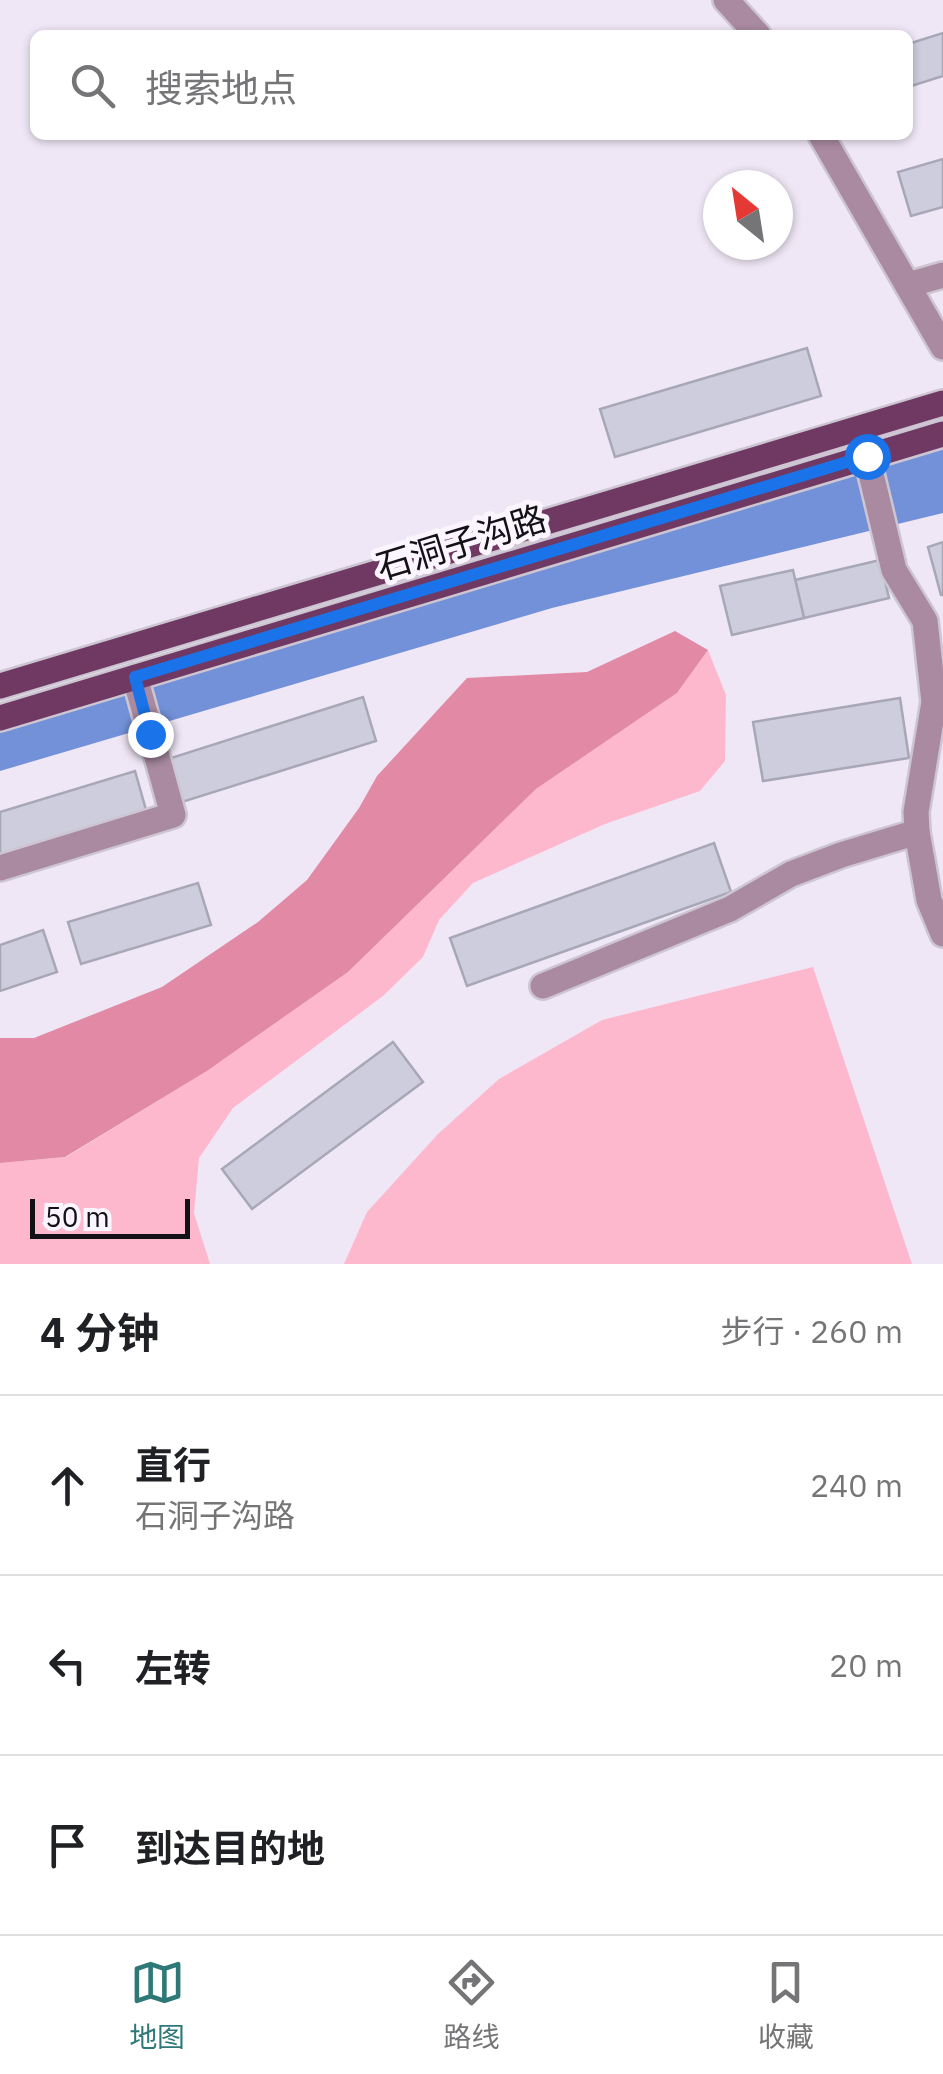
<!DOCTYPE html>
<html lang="zh">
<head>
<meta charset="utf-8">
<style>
  :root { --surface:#fff; --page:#f2f2f2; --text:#202124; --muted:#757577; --line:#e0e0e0; --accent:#2e7878 }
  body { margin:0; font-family:"IBM Plex Sans","Noto Sans SC",sans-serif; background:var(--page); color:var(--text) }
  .compass { position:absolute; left:703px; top:170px; width:90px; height:90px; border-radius:50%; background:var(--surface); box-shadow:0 2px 8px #0004; rotate:330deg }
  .scale { position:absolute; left:30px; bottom:25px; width:160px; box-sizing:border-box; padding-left:10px; border:5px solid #141116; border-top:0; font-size:28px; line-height:35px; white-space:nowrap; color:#141116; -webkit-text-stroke:8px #fbf5ff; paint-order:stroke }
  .stop { position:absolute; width:30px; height:30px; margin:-22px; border:8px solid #1a73e8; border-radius:50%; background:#fff }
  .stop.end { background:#1a73e8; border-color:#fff; box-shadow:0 2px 10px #0008 }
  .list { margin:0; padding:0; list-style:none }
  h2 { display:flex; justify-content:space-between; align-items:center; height:130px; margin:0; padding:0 40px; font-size:42px }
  h2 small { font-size:32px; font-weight:400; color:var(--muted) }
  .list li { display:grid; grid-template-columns:65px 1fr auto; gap:30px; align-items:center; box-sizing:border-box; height:180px; padding:0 40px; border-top:2px solid var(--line) }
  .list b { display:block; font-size:38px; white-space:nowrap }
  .list p { margin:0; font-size:32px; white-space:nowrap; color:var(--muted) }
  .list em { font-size:32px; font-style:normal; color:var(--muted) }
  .icon { flex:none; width:55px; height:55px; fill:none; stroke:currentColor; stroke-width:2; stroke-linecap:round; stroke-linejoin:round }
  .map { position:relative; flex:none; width:943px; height:1264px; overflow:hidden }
  .search { position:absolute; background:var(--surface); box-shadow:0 2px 8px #0004; left:30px; right:30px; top:30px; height:110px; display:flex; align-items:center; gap:25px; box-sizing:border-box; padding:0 35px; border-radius:15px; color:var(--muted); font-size:38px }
  .sheet { height:670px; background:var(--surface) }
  nav { display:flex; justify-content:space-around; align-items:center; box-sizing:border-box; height:140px; border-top:2px solid var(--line); background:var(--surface); font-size:28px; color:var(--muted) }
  nav a { display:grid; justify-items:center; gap:5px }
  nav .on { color:var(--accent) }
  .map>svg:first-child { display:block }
</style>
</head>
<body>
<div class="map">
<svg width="943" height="1264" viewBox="0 0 943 1264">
  <rect width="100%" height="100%" fill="#f0e7f6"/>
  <!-- green -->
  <g fill="#feb8cd">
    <path d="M 708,650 L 726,695 L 725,761 L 700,791 L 605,824 L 473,883 L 439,920 L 423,957 L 383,996 L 233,1108 L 199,1158 L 194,1213 L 210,1264 L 0,1264 L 0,1163 L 66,1157 L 207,1071 L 348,972 L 536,789 L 677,693 Z"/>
    <path d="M 813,967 L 912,1264 L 344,1264 L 367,1212 L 438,1134 L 499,1079 L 602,1020 Z"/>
  </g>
  <!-- forest -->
  <path fill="#e189a5" d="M 675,631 L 708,650 L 677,693 L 536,789 L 348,972 L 207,1071 L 65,1157 L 0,1163 L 0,1038 L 34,1038 L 162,987 L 258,922 L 307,880 L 359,808 L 377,776 L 467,678 L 587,672 Z"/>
  <!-- water -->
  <path fill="#7291d8" d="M 943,447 L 943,513 L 552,608 L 0,771 L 0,732 L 484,584 Z"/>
  <!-- building -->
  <g fill="#cecdde" stroke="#a8a7b7" stroke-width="2.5">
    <path d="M 943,33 L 943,76 L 908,87 L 908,44 Z"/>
    <path d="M 943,159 L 943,207 L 911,216 L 898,172 Z"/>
    <path d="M 807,348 L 821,396 L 615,457 L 600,409 Z"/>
    <path d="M 943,542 L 943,595 L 941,595 L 928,547 Z"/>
    <path d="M 880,560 L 889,598 L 804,618 L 795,580 Z"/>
    <path d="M 793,570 L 804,618 L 732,635 L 720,586 Z"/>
    <path d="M 363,697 L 376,741 L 182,802 L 168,759 Z"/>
    <path d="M 900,698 L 909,758 L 763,781 L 753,722 Z"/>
    <path d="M 135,771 L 148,817 L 0,862 L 0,812 Z"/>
    <path d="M 714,843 L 731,892 L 467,986 L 450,938 Z"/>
    <path d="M 198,883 L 211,925 L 81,964 L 68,922 Z"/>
    <path d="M 43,930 L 57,972 L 0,991 L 0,945 Z"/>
    <path d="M 393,1042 L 423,1082 L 252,1209 L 222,1169 Z"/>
  </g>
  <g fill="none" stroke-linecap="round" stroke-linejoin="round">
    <defs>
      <g id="minor">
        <path d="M 726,0 L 758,35"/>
        <path d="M 821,135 L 943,347"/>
        <path d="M 908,285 L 943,275"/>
        <path d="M 867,457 L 894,570 L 925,621 L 934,702 L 916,812 L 917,832 L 929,900 L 943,934"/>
        <path d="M 0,868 L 173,815 L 135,677"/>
        <path d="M 543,986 L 730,909 L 791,874 L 841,855 L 917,832"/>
      </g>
      <g id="major">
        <path d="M 0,686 L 943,403"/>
        <path d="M 0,718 L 943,434"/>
      </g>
    </defs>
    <!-- minor casing -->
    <use href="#minor" stroke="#cdc5d2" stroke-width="30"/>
    <!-- major casing -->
    <use href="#major" stroke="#cdc5d2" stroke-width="30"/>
    <!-- minor -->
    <use href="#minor" stroke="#a98aa1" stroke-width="25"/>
    <!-- major -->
    <use href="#major" stroke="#6f3963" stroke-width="25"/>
  </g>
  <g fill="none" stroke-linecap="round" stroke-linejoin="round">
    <!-- route -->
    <path stroke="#1a73e8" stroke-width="12" d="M 150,734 L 135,677 L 867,456"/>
  </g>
  <g text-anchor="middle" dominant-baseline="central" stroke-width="10" stroke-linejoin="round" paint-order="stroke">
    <!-- street labels -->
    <g font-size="35" fill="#141116" stroke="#fbf5ff">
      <text transform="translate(461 542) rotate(-17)">石洞子沟路</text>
    </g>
  </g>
</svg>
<svg class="compass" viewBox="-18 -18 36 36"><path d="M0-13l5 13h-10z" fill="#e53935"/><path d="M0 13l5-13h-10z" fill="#757577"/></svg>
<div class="scale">50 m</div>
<div class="stop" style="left:867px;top:456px"></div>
<div class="stop end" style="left:150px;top:734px"></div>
<div class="search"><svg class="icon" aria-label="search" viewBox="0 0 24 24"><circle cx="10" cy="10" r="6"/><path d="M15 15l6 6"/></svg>搜索地点</div>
</div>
<section class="sheet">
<h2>4 分钟<small>步行 · 260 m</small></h2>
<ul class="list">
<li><svg class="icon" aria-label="ahead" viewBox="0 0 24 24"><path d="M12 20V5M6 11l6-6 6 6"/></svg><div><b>直行</b><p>石洞子沟路</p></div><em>240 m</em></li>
<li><svg class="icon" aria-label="left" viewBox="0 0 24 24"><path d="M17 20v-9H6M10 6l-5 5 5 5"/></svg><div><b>左转</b></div><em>20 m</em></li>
<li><svg class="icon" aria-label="arrive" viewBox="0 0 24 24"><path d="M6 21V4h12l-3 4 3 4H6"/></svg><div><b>到达目的地</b></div></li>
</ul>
</section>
<nav>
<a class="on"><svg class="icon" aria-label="map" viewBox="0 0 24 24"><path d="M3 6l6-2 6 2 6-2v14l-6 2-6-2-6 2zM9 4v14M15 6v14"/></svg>地图</a>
<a><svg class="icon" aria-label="directions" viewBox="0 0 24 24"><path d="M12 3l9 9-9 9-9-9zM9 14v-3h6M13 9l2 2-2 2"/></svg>路线</a>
<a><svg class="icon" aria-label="saved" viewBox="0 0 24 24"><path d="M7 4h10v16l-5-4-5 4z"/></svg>收藏</a>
</nav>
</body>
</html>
